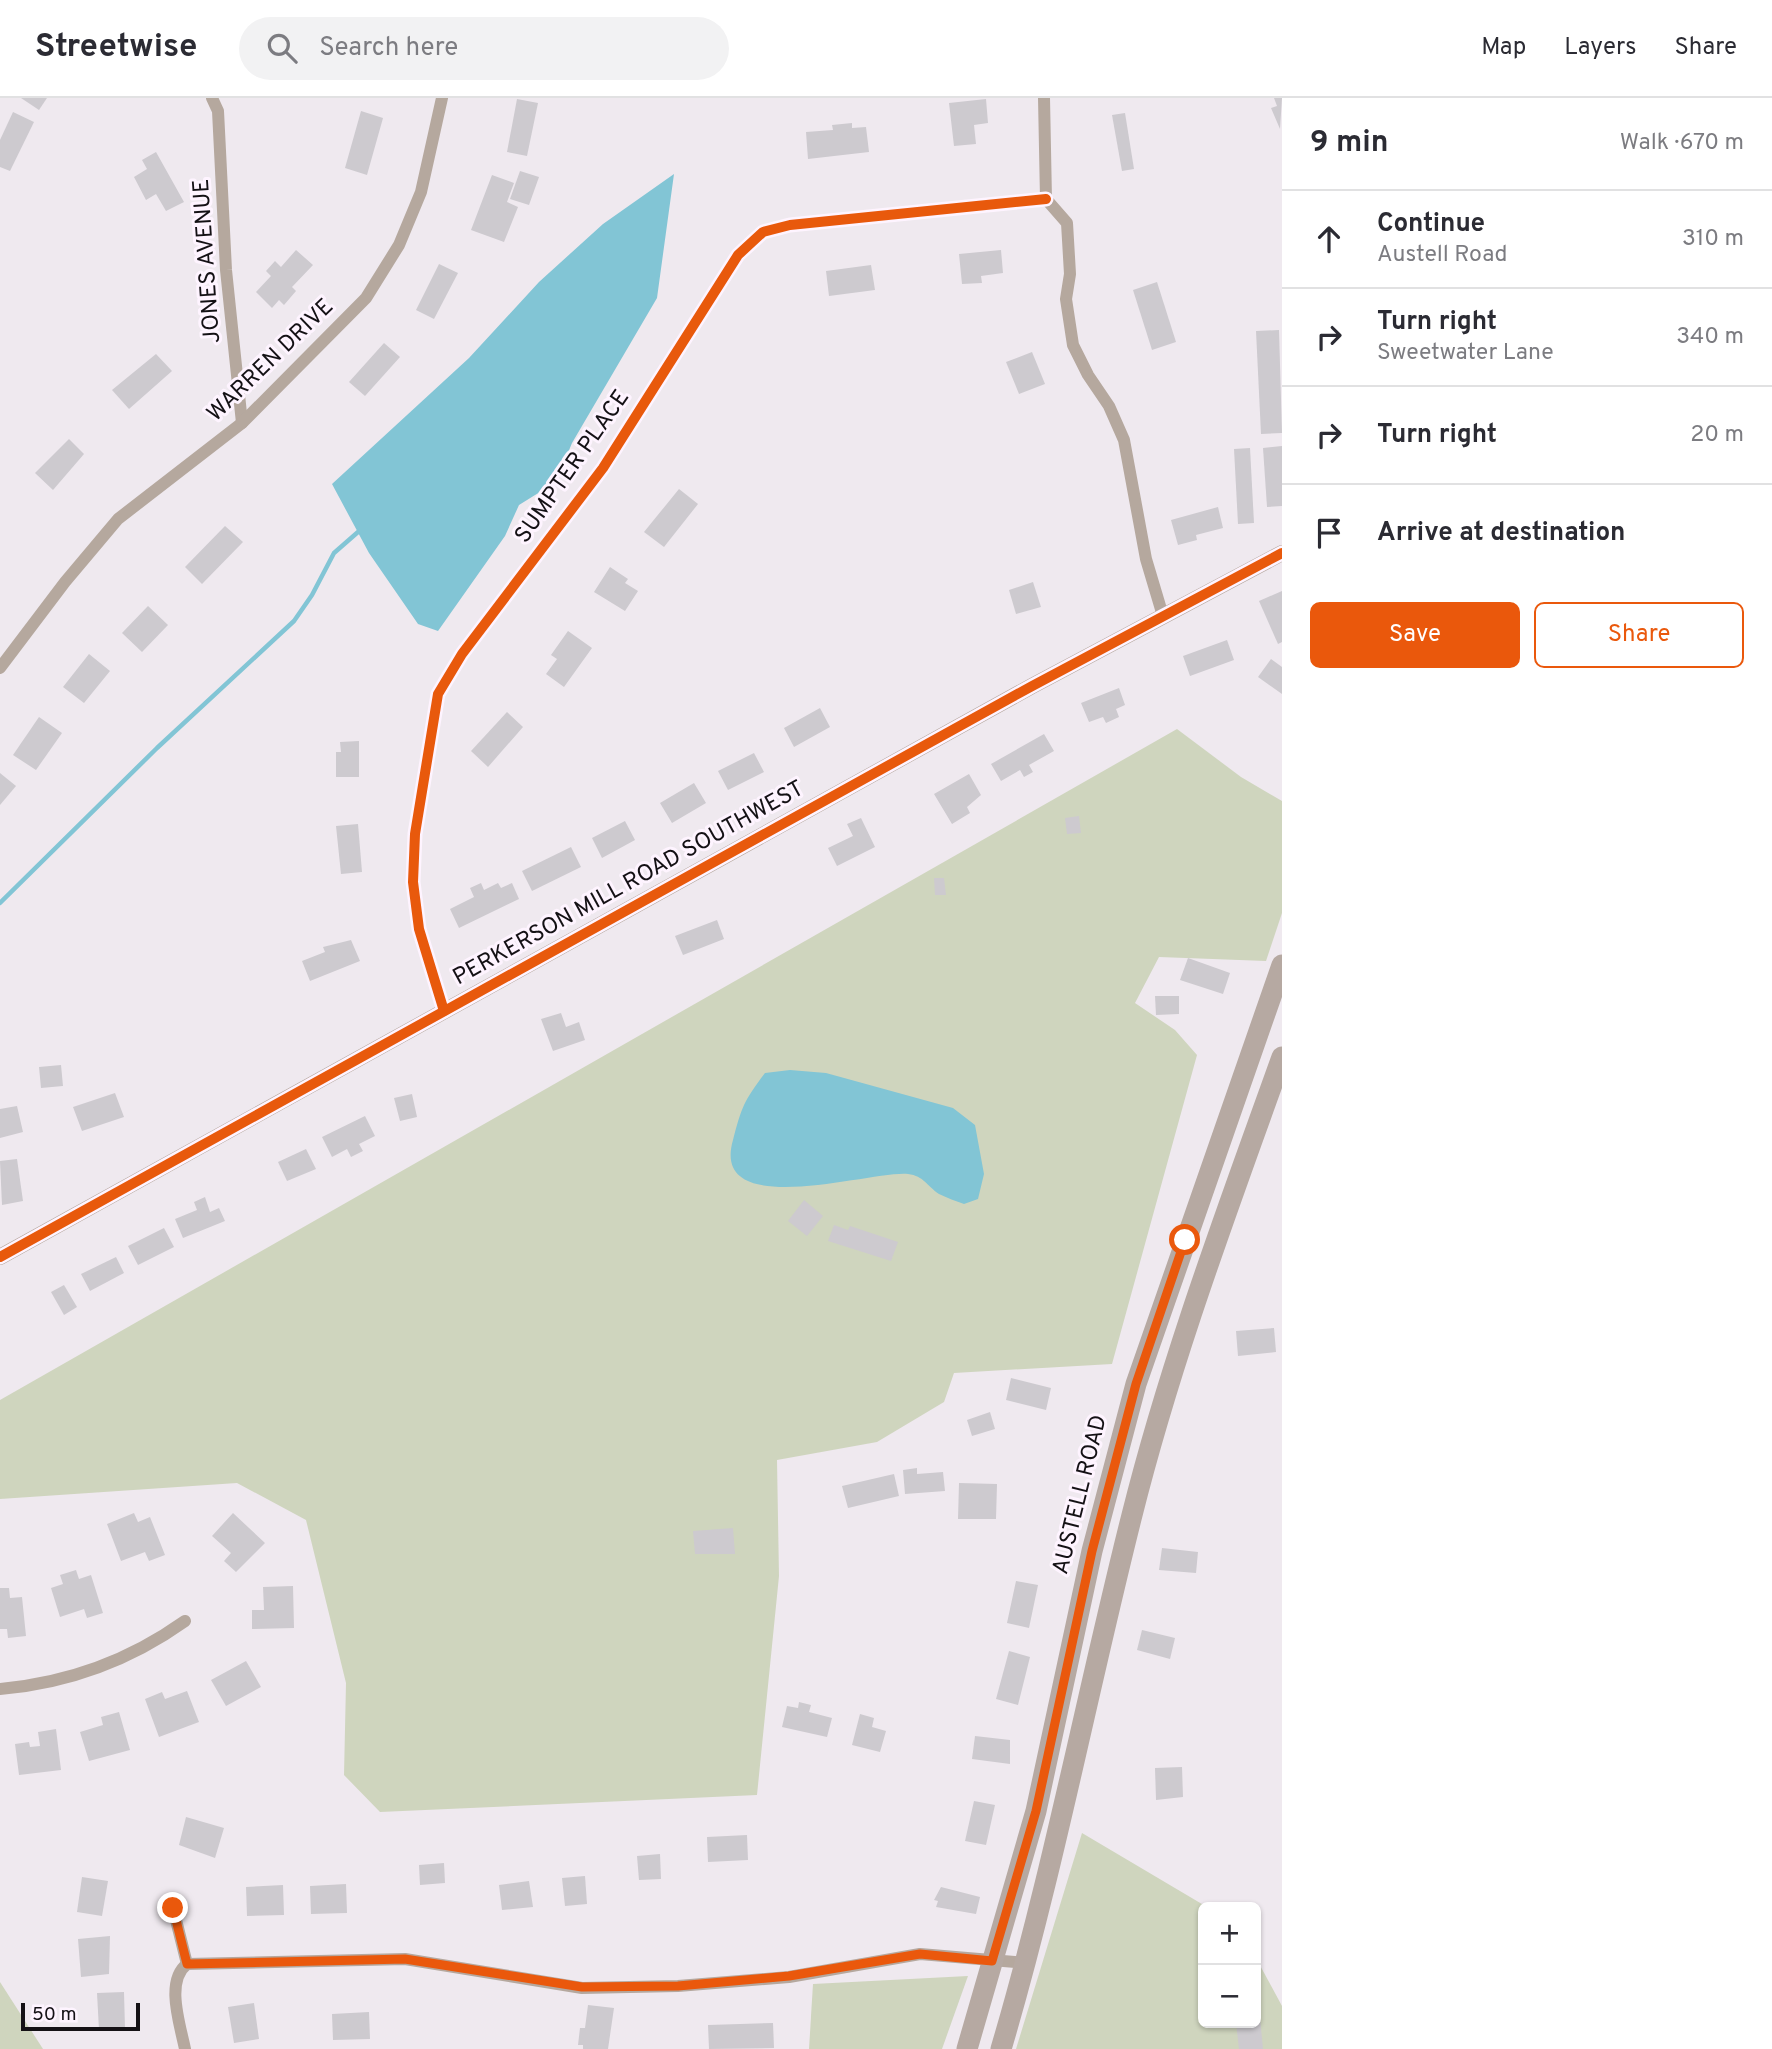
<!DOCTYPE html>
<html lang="en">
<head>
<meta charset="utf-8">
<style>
  :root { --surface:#fff; --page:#f2f2f3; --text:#2b2b33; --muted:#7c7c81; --line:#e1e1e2; --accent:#ea580c }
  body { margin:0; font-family:Overpass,sans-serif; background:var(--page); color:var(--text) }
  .controls { position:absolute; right:21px; bottom:21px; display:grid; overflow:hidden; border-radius:10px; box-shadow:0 2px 5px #0004 }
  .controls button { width:63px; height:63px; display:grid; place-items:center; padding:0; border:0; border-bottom:2px solid var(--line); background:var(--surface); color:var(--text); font:35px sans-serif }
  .scale { position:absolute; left:21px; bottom:18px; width:119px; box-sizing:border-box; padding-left:7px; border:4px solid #141115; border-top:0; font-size:19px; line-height:24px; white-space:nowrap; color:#141115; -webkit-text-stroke:5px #fef4ff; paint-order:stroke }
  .stop { position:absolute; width:21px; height:21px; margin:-16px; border:5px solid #ea580c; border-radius:50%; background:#fff }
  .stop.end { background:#ea580c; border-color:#fff; box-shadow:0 2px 7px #0008 }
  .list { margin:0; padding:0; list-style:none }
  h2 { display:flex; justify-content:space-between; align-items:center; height:91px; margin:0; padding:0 28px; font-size:30px }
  h2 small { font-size:23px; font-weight:400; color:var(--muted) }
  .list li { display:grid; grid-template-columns:46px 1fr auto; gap:21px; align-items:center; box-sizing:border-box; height:98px; padding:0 28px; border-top:2px solid var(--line) }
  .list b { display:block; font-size:26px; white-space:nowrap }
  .list p { margin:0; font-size:23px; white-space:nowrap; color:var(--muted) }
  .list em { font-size:23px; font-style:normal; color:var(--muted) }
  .actions { display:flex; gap:14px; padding:21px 28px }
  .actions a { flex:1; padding:16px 0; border:2px solid var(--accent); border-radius:10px; text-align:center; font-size:24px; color:var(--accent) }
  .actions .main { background:var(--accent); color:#fff }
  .icon { flex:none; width:38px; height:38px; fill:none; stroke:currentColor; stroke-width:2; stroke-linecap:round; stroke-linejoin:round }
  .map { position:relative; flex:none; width:1282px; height:1951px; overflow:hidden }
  header { display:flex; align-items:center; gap:42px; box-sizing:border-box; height:98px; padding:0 35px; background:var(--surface); border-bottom:2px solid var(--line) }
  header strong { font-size:33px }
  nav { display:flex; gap:38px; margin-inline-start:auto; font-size:24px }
  .search { width:490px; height:63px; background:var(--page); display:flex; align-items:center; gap:18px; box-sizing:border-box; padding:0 24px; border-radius:38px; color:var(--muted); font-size:26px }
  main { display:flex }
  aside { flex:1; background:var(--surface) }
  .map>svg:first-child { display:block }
</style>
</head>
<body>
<header>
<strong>Streetwise</strong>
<div class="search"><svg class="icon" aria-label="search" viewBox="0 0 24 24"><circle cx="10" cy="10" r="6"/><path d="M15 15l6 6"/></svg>Search here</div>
<nav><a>Map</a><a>Layers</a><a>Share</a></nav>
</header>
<main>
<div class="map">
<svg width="1282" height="1951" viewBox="0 0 1282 1951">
  <rect width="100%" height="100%" fill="#efe9ef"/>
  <!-- green -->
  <g fill="#cfd5be">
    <path d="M 1177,631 L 1241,679 L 1282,703 L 1282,815 L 1266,863 L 1159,859 L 1135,905 L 1175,932 L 1197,957 L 1112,1266 L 954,1275 L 944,1304 L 877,1344 L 777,1362 L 779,1478 L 757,1697 L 380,1714 L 344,1677 L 346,1585 L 306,1422 L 237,1385 L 0,1401 L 0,1302 Z"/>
    <path d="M 1082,1735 L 1207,1809 L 1203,1809 L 1203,1925 L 1256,1925 L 1256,1860 L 1282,1908 L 1282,1951 L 1016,1951 Z"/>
    <path d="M 968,1878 L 942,1951 L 809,1951 L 813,1886 Z"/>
    <path d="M 0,1884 L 43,1951 L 0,1951 Z"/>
  </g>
  <!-- water -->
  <g fill="#82c5d5">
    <path d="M 674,76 L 657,200 L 572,345 L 556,384 L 519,407 L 505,438 L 438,533 L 418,526 L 369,455 L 332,386 L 469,260 L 539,184 L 603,126 Z"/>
    <path d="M 790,972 L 826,975 L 953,1010 L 975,1027 L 984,1076 L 978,1101 L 964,1106 C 956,1103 947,1100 939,1096 C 927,1088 924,1078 908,1076 C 873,1072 709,1125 733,1042 C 742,1008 744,1003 765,975 Z"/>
  </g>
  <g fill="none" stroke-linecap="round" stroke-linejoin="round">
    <!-- stream -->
    <path stroke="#82c5d5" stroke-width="4.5" d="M 0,805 L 157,650 L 294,523 L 312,497 L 334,455 L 358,434"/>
  </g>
  <!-- building -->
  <g fill="#cdcacf">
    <path d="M 21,0 L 47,0 L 39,12 Z"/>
    <path d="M 1274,0 L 1282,0 L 1280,31 L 1271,10 L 1277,8 Z"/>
    <path d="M 517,1 L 538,5 L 527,58 L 507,54 Z"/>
    <path d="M 986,1 L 988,25 L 974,27 L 976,46 L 954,48 L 949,5 Z"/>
    <path d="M 361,13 L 383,20 L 367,77 L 345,70 Z"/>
    <path d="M 13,14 L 34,24 L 10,73 L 0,69 L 0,42 Z"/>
    <path d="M 1125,15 L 1134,71 L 1122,73 L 1112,17 Z"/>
    <path d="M 852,25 L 852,30 L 866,29 L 869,54 L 808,61 L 806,34 L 833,32 L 832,27 Z"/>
    <path d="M 156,54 L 184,104 L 166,113 L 156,96 L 146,102 L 134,79 L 147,71 L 142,62 Z"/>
    <path d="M 520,73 L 539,79 L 529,107 L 510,101 Z"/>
    <path d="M 492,77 L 514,85 L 507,104 L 518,109 L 504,144 L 471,132 Z"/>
    <path d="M 296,152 L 313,167 L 292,189 L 296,193 L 284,207 L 279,202 L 272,210 L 256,194 L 271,178 L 266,173 L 275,163 L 281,169 Z"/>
    <path d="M 1001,152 L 1003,175 L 981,178 L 982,185 L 962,186 L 959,156 Z"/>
    <path d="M 439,166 L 458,175 L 434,221 L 416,212 Z"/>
    <path d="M 871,167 L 875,192 L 829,198 L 826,173 Z"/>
    <path d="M 1157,184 L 1176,244 L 1152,252 L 1133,192 Z"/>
    <path d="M 1279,232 L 1282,335 L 1261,336 L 1256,233 Z"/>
    <path d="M 384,245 L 400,259 L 365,298 L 349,284 Z"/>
    <path d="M 1032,254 L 1045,286 L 1019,296 L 1006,264 Z"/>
    <path d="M 156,256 L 172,273 L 129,311 L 112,292 Z"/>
    <path d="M 69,341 L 84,356 L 53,392 L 35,375 Z"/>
    <path d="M 1282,348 L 1282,408 L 1267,409 L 1263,350 Z"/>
    <path d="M 1250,350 L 1254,425 L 1238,426 L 1234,351 Z"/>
    <path d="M 679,391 L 698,406 L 664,449 L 644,434 Z"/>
    <path d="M 1218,409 L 1223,430 L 1196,437 L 1197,442 L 1178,447 L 1171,422 Z"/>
    <path d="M 225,428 L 243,444 L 202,486 L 185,469 Z"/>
    <path d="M 610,469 L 628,481 L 625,485 L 638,493 L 625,513 L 594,494 Z"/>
    <path d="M 1033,484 L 1041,509 L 1016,516 L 1009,492 Z"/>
    <path d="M 1282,493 L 1282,544 L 1278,546 L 1259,503 Z"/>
    <path d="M 148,508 L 168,527 L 142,554 L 122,535 Z"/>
    <path d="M 568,533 L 592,550 L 564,589 L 546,576 L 557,561 L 551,557 Z"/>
    <path d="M 1227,542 L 1234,562 L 1190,578 L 1183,558 Z"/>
    <path d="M 89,556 L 110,573 L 84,605 L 63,589 Z"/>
    <path d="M 1271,561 L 1282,569 L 1282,596 L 1258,579 Z"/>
    <path d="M 1119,590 L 1125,607 L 1116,611 L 1119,619 L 1106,625 L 1103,619 L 1089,624 L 1081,605 Z"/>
    <path d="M 820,610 L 830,629 L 794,649 L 784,630 Z"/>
    <path d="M 507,614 L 523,629 L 488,669 L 471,653 Z"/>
    <path d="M 39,619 L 62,635 L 36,672 L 13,657 Z"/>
    <path d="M 1044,636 L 1054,653 L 1029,667 L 1033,674 L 1024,679 L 1020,672 L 1001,683 L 991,666 Z"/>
    <path d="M 359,643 L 359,679 L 336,679 L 336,654 L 341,654 L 340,644 Z"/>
    <path d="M 754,655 L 764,674 L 728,692 L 718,673 Z"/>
    <path d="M 0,675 L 16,688 L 0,707 Z"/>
    <path d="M 969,676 L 981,697 L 967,709 L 970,715 L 952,726 L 934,696 Z"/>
    <path d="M 694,685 L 706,705 L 672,725 L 660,705 Z"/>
    <path d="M 1079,718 L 1081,735 L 1067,736 L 1065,720 Z"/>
    <path d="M 861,720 L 875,749 L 837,768 L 828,750 L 853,738 L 847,726 Z"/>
    <path d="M 625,723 L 635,742 L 602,760 L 592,740 Z"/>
    <path d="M 358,726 L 362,774 L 341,776 L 336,728 Z"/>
    <path d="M 571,749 L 581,769 L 532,793 L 522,773 Z"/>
    <path d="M 934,780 L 944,780 L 946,797 L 935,797 Z"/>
    <path d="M 481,785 L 484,792 L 498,785 L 501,790 L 512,785 L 519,801 L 459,830 L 450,811 L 474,799 L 470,790 Z"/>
    <path d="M 717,822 L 724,841 L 683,857 L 675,838 Z"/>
    <path d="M 351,842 L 360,863 L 310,883 L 302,863 L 325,854 L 323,849 Z"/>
    <path d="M 1188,860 L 1230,875 L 1223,896 L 1180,882 Z"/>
    <path d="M 1155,898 L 1179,898 L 1179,916 L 1156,917 Z"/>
    <path d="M 561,915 L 566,929 L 579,924 L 585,942 L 553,953 L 541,921 Z"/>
    <path d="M 61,967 L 63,988 L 41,990 L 39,969 Z"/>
    <path d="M 115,995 L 124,1019 L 82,1033 L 73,1009 Z"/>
    <path d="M 412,996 L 417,1019 L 400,1023 L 394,1000 Z"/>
    <path d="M 17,1008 L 23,1034 L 0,1040 L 0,1011 Z"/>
    <path d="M 365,1018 L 375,1038 L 359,1046 L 363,1053 L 351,1059 L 347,1051 L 332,1059 L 322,1039 Z"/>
    <path d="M 306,1051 L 316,1071 L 287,1083 L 278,1064 Z"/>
    <path d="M 17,1061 L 23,1103 L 2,1107 L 0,1063 Z"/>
    <path d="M 205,1099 L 210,1114 L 219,1110 L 225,1123 L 183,1140 L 175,1121 L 197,1112 L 194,1104 Z"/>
    <path d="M 804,1102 L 823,1118 L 807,1138 L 788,1123 Z"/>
    <path d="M 834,1127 L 848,1132 L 850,1128 L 898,1144 L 891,1163 L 828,1143 Z"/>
    <path d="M 164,1130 L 174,1149 L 138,1167 L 128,1148 Z"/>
    <path d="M 116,1159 L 124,1175 L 90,1193 L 81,1176 Z"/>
    <path d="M 64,1187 L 77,1209 L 64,1217 L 51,1194 Z"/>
    <path d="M 1274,1230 L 1276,1254 L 1238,1258 L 1236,1233 Z"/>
    <path d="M 1011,1280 L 1051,1290 L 1046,1312 L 1006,1302 Z"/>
    <path d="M 990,1314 L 995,1331 L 972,1338 L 967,1322 Z"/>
    <path d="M 917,1370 L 917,1376 L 943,1374 L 945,1393 L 905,1396 L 903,1372 Z"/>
    <path d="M 894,1376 L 899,1398 L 848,1410 L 842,1388 Z"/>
    <path d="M 959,1385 L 997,1386 L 996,1421 L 958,1421 Z"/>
    <path d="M 134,1415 L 138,1424 L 150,1419 L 165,1457 L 149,1463 L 145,1454 L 121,1463 L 107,1426 Z"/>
    <path d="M 233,1415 L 265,1445 L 236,1474 L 224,1463 L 231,1455 L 212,1438 Z"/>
    <path d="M 733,1430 L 735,1456 L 695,1456 L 693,1433 Z"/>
    <path d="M 1162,1450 L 1198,1454 L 1196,1475 L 1159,1472 Z"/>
    <path d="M 76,1472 L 79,1481 L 91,1477 L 103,1515 L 87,1520 L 84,1511 L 60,1519 L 51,1490 L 63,1486 L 60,1477 Z"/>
    <path d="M 1016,1483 L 1038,1487 L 1029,1530 L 1007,1525 Z"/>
    <path d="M 293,1488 L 294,1530 L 252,1531 L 252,1512 L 264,1512 L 263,1489 Z"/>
    <path d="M 0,1490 L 9,1490 L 10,1500 L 22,1499 L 26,1538 L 8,1540 L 7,1531 L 0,1531 Z"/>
    <path d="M 1142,1532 L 1175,1540 L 1170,1561 L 1137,1552 Z"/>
    <path d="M 1009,1553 L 1030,1559 L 1018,1607 L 996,1601 Z"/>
    <path d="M 246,1563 L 261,1589 L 226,1608 L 211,1582 Z"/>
    <path d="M 187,1593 L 199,1624 L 159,1639 L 145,1601 L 162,1594 L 165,1601 Z"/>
    <path d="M 799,1604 L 811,1607 L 809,1614 L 832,1620 L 827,1639 L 782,1629 L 787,1608 L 798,1610 Z"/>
    <path d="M 119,1614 L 130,1652 L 89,1663 L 80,1634 L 103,1627 L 101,1619 Z"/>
    <path d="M 860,1616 L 874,1620 L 872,1629 L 886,1633 L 880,1654 L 852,1647 Z"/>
    <path d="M 56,1631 L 61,1672 L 19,1677 L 15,1646 L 29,1644 L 30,1649 L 40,1648 L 38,1634 Z"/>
    <path d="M 975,1638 L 1010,1642 L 1010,1666 L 972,1661 Z"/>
    <path d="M 1182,1669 L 1183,1699 L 1156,1702 L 1155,1670 Z"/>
    <path d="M 974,1703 L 995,1707 L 986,1747 L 965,1743 Z"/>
    <path d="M 186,1719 L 224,1730 L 215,1760 L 179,1747 Z"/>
    <path d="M 747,1737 L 748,1762 L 708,1764 L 707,1739 Z"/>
    <path d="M 660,1756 L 661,1781 L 639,1782 L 637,1758 Z"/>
    <path d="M 444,1765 L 445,1785 L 420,1787 L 419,1767 Z"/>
    <path d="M 585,1778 L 587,1806 L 565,1808 L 562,1780 Z"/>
    <path d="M 82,1779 L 108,1783 L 102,1818 L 77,1814 Z"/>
    <path d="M 529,1783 L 533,1809 L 502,1812 L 499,1787 Z"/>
    <path d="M 346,1786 L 347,1815 L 311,1816 L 310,1788 Z"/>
    <path d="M 283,1787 L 284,1817 L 247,1818 L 246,1789 Z"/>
    <path d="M 941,1789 L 980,1799 L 976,1816 L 936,1809 L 938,1803 L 934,1802 Z"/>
    <path d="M 110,1838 L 109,1876 L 81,1879 L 78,1841 Z"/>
    <path d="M 124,1894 L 125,1931 L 99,1932 L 97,1895 Z"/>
    <path d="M 1258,1899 L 1263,1951 L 1239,1951 L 1236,1925 L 1256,1925 Z"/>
    <path d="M 254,1905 L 259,1941 L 234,1945 L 228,1909 Z"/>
    <path d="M 588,1907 L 614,1910 L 608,1951 L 583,1951 L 583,1947 L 578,1947 L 580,1930 L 585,1930 Z"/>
    <path d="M 369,1914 L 370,1941 L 333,1942 L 332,1916 Z"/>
    <path d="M 773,1925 L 774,1950 L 709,1951 L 708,1927 Z"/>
  </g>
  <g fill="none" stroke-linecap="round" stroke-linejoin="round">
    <!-- minor -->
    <g stroke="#b5a89e" stroke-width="12">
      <path d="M 212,0 L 218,13 L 226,172 L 242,325"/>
      <path d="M 1044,0 L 1046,101 L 1067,125 L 1070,176 L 1066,201 L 1073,247 L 1088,277 L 1109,308 L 1124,342 L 1146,461 L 1163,518"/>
      <path d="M 0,570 L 65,484 L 118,421 L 242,325 L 366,200 L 399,147 L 421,94 L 442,0"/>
      <path d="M 444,913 L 419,831 L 413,784 L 415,736 L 438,596 L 462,556 L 603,370 L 738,157 L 763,134 L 790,127 L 1046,101"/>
      <path d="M 0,1591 C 69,1585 129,1563 185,1523"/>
      <path d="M 173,1810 L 187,1866"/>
      <path d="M 185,1951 C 180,1926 165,1883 187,1866 L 405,1861 L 582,1890 L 678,1888 L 789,1879 L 920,1856 L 1026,1865"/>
    </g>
    <!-- tertiary -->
    <path stroke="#b5a89e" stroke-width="16" d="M 0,1159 L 1032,588 L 1282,455"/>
    <!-- primary -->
    <g stroke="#b6a9a2" stroke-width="21">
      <path d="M 967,1951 L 1036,1713 L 1092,1453 L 1136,1286 L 1282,867"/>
      <path d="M 1001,1951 C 1053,1775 1087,1595 1132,1417 C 1171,1261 1228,1110 1282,959"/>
    </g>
    <defs>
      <g id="cycleway">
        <path d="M 444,913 L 419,831 L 413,784 L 415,736 L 438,596 L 462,556 L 603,370 L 738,157 L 763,134 L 790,127 L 1046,101"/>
        <path d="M 0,1159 L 1032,588 L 1282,455"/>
      </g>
    </defs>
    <!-- cycleway casing -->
    <use href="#cycleway" stroke="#fef4ff" stroke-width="15"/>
    <!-- cycleway -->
    <use href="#cycleway" stroke="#e8590c" stroke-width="10"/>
  </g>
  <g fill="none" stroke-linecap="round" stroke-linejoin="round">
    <!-- route -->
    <path stroke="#ea580c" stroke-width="9" d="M 173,1810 L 187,1866 L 405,1861 L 582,1889 L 678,1888 L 789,1878 L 920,1856 L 992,1863 L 1036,1713 L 1092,1453 L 1136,1286 L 1185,1142"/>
  </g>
  <g text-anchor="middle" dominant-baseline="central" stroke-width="6" stroke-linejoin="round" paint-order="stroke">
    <!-- street labels -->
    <g font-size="23" fill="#141115" stroke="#fef4ff">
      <text transform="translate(208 163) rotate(-94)">JONES AVENUE</text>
      <text transform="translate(271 263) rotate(-44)">WARREN DRIVE</text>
      <text transform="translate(573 369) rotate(-55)">SUMPTER PLACE</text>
      <text transform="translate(629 786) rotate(-29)">PERKERSON MILL ROAD SOUTHWEST</text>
      <text transform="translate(1081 1397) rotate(-76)">AUSTELL ROAD</text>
    </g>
  </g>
</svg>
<div class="controls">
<button>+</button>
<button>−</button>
</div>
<div class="scale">50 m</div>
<div class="stop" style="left:1185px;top:1142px"></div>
<div class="stop end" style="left:173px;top:1810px"></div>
</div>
<aside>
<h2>9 min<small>Walk · 670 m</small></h2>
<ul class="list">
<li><svg class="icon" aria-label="ahead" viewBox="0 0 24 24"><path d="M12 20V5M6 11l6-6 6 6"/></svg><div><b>Continue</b><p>Austell Road</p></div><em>310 m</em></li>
<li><svg class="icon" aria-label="right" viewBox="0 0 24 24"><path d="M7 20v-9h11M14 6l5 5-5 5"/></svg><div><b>Turn right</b><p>Sweetwater Lane</p></div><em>340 m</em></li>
<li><svg class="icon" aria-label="right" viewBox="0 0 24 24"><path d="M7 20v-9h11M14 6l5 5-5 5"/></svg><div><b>Turn right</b></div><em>20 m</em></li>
<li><svg class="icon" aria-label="arrive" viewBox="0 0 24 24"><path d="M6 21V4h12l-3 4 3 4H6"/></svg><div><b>Arrive at destination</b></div></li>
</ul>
<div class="actions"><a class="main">Save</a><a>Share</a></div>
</aside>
</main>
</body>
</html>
